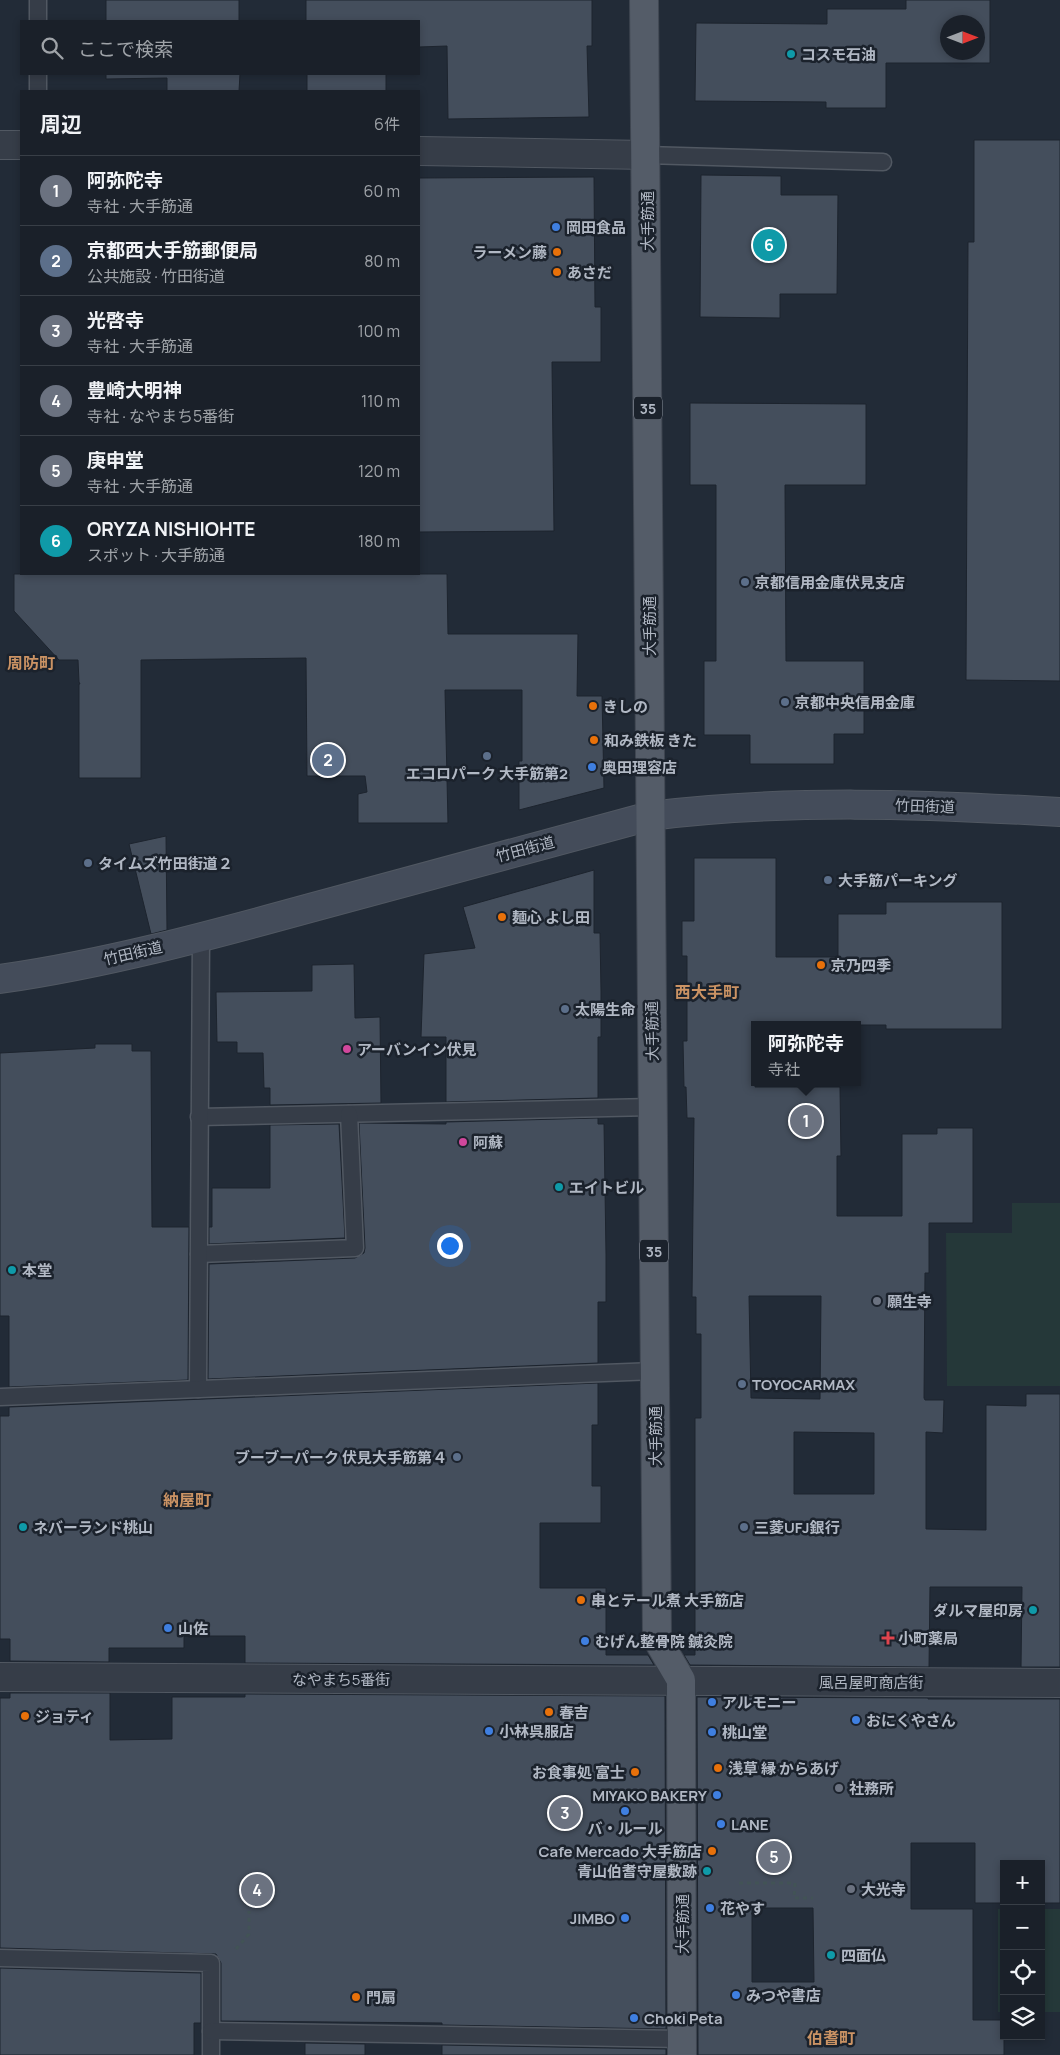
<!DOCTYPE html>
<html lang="ja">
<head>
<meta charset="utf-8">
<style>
  :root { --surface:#1a2029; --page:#272d35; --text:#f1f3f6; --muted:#9fa3a8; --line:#383e46; --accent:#bca0f2 }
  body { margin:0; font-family:Manrope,"Noto Sans JP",sans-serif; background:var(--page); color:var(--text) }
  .controls { position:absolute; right:15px; bottom:15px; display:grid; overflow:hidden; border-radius:0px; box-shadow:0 2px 8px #0003 }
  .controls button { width:45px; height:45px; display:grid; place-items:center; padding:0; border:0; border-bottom:1px solid var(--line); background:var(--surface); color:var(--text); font:25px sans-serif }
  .compass { position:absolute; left:940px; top:15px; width:45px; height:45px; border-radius:50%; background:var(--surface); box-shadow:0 2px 8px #0003; rotate:90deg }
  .you { position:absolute; left:449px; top:1245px; width:18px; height:18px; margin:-12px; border:4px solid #fff; border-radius:50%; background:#1a73e8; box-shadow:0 0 0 8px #1a73e833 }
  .badge { display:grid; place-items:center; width:32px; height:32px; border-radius:50%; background:var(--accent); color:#fff; font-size:16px; font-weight:700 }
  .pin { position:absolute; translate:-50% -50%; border:2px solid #fff; box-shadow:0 1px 5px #0006 }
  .popup { position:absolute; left:751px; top:1021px; width:110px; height:65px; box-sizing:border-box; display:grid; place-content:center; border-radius:0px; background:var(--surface); filter:drop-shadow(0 1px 4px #0005); font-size:16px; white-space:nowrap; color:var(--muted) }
  .popup b { font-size:19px; color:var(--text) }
  .popup::after { content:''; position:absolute; left:50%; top:100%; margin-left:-10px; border:10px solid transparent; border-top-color:var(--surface) }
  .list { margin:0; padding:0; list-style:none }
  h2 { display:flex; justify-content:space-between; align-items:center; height:65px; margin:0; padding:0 20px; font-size:21px }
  h2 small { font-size:16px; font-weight:400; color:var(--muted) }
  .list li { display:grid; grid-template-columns:32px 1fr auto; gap:15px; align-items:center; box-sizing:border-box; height:70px; padding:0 20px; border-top:1px solid var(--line) }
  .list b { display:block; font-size:19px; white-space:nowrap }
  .list p { margin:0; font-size:16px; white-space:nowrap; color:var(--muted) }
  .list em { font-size:16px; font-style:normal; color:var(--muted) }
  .icon { flex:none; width:28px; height:28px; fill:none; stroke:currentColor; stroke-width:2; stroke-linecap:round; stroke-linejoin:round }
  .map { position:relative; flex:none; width:1060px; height:2055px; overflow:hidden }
  .search { position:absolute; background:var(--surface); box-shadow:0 2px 8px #0003; left:20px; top:20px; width:400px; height:55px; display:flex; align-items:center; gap:12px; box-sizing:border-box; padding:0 18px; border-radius:0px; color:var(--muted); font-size:19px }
  .panel { position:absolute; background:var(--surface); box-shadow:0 2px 8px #0003; left:20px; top:90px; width:400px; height:485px; border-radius:0px }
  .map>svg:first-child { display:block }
</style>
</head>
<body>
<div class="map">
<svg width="1060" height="2055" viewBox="0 0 1060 2055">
  <rect width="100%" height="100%" fill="#222b37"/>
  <!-- green -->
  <g fill="#253839">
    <path d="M 1012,1203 L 1060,1203 L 1060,1386 L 947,1386 L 946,1233 L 1012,1233 Z"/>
    <rect x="998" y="1909" width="6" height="103"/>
    <rect x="1041" y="1909" width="19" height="103"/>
  </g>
  <!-- building -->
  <g fill="#444e5c" stroke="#1d242e" fill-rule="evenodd">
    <rect x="106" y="0" width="133" height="21"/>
    <path d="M 306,0 L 592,0 L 592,46 L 587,46 L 589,117 L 448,119 L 447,46 L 419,47 L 419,21 L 306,21 Z"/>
    <path d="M 906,0 L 990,0 L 990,63 L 886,63 L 886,108 L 826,108 L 826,102 L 695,101 L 696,23 L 827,24 L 827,9 L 906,9 ZM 948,22 L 978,22 L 978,52 L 948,52 Z"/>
    <path d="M 106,74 L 240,74 L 239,91 L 167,91 L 167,78 L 106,79 Z"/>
    <rect x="307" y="74" width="79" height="17"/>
    <path d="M 974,140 L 1060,140 L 1060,681 L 966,680 L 968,242 L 974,242 Z"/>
    <path d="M 701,175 L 781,176 L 781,195 L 838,195 L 837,294 L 780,294 L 780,318 L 700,317 Z"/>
    <path d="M 594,177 L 595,307 L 601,307 L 601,362 L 552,362 L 554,531 L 419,532 L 419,178 Z"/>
    <path d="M 690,403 L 866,404 L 866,485 L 785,485 L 786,661 L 864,661 L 864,734 L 834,734 L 834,764 L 750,764 L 750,735 L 704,735 L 704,661 L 716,661 L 716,485 L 690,485 Z"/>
    <path d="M 14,574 L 447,574 L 448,634 L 578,634 L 577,696 L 602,696 L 604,788 L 519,810 L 519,761 L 522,761 L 522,690 L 445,690 L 448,823 L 358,823 L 358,794 L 367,792 L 365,776 L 307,776 L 306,658 L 141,660 L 141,778 L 79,778 L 79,684 L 80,684 L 79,682 L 78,660 L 59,660 L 14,611 Z"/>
    <path d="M 166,836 L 167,930 L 151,934 L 129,844 Z"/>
    <path d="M 694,858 L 776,858 L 776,957 L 838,957 L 838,914 L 886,914 L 886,902 L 1002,902 L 1002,1029 L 886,1029 L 886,1025 L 755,1025 L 755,1087 L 840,1087 L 841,1156 L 837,1156 L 837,1216 L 902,1216 L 902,1134 L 937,1134 L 937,1128 L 973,1128 L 973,1223 L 929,1223 L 929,1273 L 925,1273 L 924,1398 L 925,1400 L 944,1400 L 943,1433 L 926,1432 L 926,1529 L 986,1530 L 986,1405 L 1026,1406 L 1026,1394 L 1060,1394 L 1060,1667 L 1021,1667 L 1022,1587 L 930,1587 L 929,1667 L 690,1665 L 684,1655 L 695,1655 L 695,1418 L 701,1418 L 701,1334 L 696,1334 L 696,1297 L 692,1297 L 694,1118 L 687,1118 L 686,1087 L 684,1087 L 683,1041 L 687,1041 L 687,956 L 682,956 L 682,921 L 694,921 ZM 749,1296 L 821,1296 L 820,1399 L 751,1398 ZM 794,1432 L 874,1433 L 874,1494 L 794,1494 Z"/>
    <path d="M 594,870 L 594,933 L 600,933 L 601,991 L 601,1037 L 598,1037 L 598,1098 L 446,1102 L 446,1037 L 421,1037 L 424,954 L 475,948 L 463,907 Z"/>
    <path d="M 354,964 L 355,1018 L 380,1017 L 381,1103 L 270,1105 L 270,1088 L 264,1088 L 263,1053 L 237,1053 L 237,1042 L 217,1042 L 216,992 L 312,991 L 312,965 Z"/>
    <path d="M 95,1044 L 132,1044 L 132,1051 L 151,1051 L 152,1227 L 189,1227 L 188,1380 L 9,1387 L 9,1316 L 0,1316 L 0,1053 L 95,1048 Z"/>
    <path d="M 598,1118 L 598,1124 L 604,1124 L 606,1254 L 606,1302 L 598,1302 L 598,1363 L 208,1379 L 209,1264 L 355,1258 L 364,1253 L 365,1248 L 359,1123 L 446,1124 L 446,1122 Z"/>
    <path d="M 339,1124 L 345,1238 L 209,1244 L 209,1227 L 212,1227 L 212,1188 L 270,1188 L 270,1125 Z"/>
    <path d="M 598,1383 L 598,1425 L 592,1425 L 592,1486 L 601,1486 L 601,1523 L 540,1523 L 540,1588 L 606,1588 L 606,1655 L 648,1655 L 654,1665 L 245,1663 L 245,1636 L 184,1636 L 184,1648 L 109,1648 L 109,1662 L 10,1661 L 10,1639 L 0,1639 L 0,1416 L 9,1416 L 9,1407 Z"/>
    <path d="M 10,1693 L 110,1693 L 110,1740 L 172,1739 L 172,1697 L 245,1697 L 245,1694 L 665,1696 L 666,2029 L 442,2025 L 442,2023 L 221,2021 L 221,1963 L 216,1954 L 0,1948 L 0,1698 L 10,1698 Z"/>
    <path d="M 697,1697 L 928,1698 L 928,1699 L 1060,1699 L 1060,1903 L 1041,1903 L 1041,1864 L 1004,1864 L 1004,1903 L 975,1903 L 975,1843 L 911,1843 L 911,1909 L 973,1909 L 973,2020 L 1004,2020 L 1004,2055 L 698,2055 ZM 752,1908 L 813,1908 L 814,1982 L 752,1982 Z"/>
    <path d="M 0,1968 L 201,1973 L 201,2023 L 194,2023 L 194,2055 L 0,2055 Z"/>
    <path d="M 305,2043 L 365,2044 L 365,2055 L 305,2055 Z"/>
    <path d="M 442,2045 L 666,2049 L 666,2055 L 442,2055 Z"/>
  </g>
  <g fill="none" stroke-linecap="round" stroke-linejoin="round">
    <defs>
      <g id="lane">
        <path d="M 38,0 L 38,21"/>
        <path d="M 38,74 L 38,91"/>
        <path d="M 646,155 L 883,162"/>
        <path d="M 199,1117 L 652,1107"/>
        <path d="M 199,1254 L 355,1248 L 349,1114"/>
        <path d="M 198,1389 L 201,938"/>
        <path d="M 0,1397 L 655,1371"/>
        <path d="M 0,1958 L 211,1963 L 211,2055"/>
        <path d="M 211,2031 L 682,2039"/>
      </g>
      <g id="street">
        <path d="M 0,145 L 21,145"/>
        <path d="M 419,151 L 646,155"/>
        <path d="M 0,1677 L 1060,1683"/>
      </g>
      <path id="secondary" d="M 0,979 C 105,964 208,936 310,908 C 423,877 536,846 650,816 C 785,799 924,804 1060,812"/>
      <path id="primary" d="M 644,0 L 657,1639 L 681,1680 L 682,2055"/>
    </defs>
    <!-- lane casing -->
    <use href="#lane" stroke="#515862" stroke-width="19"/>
    <!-- street casing -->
    <use href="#street" stroke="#515862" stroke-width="30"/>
    <!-- secondary casing -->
    <use href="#secondary" stroke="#515862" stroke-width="30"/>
    <!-- primary casing -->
    <use href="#primary" stroke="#3f4651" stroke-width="30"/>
    <!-- path -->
    <g stroke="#425356" stroke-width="3" stroke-dasharray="4 4" stroke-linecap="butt">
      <path d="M 739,1883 L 795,1883 L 794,1898 L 813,1898"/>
      <path d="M 236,1949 L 249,1934 L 249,1911"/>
    </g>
    <!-- lane -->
    <use href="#lane" stroke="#363d48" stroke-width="16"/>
    <!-- street -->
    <use href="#street" stroke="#363d48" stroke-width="28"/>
    <!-- secondary -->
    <use href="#secondary" stroke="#444c5a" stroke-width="28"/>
    <!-- primary -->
    <use href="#primary" stroke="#545c68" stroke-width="28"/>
  </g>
  <!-- markers -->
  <g fill="#0f9aa8" stroke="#1b222c" stroke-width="2">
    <circle cx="791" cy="54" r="5"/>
    <circle cx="559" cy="1187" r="5"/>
    <circle cx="12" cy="1270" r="5"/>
    <circle cx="23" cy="1527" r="5"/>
    <circle cx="1033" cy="1610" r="5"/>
    <circle cx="707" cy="1871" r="5"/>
    <circle cx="831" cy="1955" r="5"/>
  </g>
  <g fill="#3f7fe0" stroke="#1b222c" stroke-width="2">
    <circle cx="556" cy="227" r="5"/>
    <circle cx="592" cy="767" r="5"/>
    <circle cx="168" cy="1628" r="5"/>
    <circle cx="585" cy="1641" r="5"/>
    <circle cx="712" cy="1702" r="5"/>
    <circle cx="856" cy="1720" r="5"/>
    <circle cx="489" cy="1731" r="5"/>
    <circle cx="712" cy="1732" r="5"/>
    <circle cx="717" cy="1795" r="5"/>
    <circle cx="625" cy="1811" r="5"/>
    <circle cx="721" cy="1824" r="5"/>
    <circle cx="710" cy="1908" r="5"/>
    <circle cx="625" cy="1918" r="5"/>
    <circle cx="736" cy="1995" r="5"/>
    <circle cx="634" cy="2018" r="5"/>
  </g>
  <g fill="#e8710a" stroke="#1b222c" stroke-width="2">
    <circle cx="557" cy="252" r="5"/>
    <circle cx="557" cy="272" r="5"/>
    <circle cx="593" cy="706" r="5"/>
    <circle cx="594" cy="740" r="5"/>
    <circle cx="502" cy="917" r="5"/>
    <circle cx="821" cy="965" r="5"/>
    <circle cx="581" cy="1600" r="5"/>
    <circle cx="549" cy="1712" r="5"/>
    <circle cx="25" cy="1716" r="5"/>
    <circle cx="718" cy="1768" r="5"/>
    <circle cx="635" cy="1772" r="5"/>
    <circle cx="712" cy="1851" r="5"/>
    <circle cx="356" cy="1997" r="5"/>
  </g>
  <g fill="#5c6f8a" stroke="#1b222c" stroke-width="2">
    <circle cx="745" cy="582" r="5"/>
    <circle cx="785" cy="702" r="5"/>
    <circle cx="487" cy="756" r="5"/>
    <circle cx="88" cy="863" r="5"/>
    <circle cx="828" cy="880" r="5"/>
    <circle cx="565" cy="1009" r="5"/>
    <circle cx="742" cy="1384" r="5"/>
    <circle cx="457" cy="1457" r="5"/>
    <circle cx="744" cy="1527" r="5"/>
  </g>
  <g fill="#d1479c" stroke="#1b222c" stroke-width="2">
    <circle cx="347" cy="1049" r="5"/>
    <circle cx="463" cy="1142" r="5"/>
  </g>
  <g fill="#6b7280" stroke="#1b222c" stroke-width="2">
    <circle cx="877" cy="1301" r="5"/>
    <circle cx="839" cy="1788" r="5"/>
    <circle cx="851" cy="1889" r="5"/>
  </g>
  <path fill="#e0444e" stroke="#1b222c" stroke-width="2" d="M885.5 1630.5h5v5h5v5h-5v5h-5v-5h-5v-5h5z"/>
  <g text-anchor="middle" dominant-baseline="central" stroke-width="5" stroke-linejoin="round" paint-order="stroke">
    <!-- shield labels -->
    <g fill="#1b222c" stroke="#848b96" stroke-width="1">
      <rect x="634" y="396.5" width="28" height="23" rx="4"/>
      <rect x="640" y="1239.5" width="28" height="23" rx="4"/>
    </g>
    <g font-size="14" font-weight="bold" fill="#b1b8c4">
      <text x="648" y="408">35</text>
      <text x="654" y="1251">35</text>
    </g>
    <!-- poi labels -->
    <g font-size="15" font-weight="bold" fill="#b1b8c4" stroke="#1b222c" text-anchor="start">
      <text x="801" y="54">コスモ石油</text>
      <text x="566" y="227">岡田食品</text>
      <text x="547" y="252" text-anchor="end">ラーメン藤</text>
      <text x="567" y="272">あさだ</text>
      <text x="755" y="582">京都信用金庫伏見支店</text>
      <text x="795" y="702">京都中央信用金庫</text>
      <text x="603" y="706">きしの</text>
      <text x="604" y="740">和み鉄板 きた</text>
      <text x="602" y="767">奥田理容店</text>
      <text x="487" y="773" text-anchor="middle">エコロパーク 大手筋第2</text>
      <text x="98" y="863">タイムズ竹田街道２</text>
      <text x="838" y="880">大手筋パーキング</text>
      <text x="512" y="917">麺心 よし田</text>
      <text x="831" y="965">京乃四季</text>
      <text x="575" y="1009">太陽生命</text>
      <text x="357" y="1049">アーバンイン伏見</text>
      <text x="473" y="1142">阿蘇</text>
      <text x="569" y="1187">エイトビル</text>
      <text x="22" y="1270">本堂</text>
      <text x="887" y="1301">願生寺</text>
      <text x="752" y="1384">TOYOCARMAX</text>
      <text x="447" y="1457" text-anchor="end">ブーブーパーク 伏見大手筋第４</text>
      <text x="33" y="1527">ネバーランド桃山</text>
      <text x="754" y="1527">三菱UFJ銀行</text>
      <text x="591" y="1600">串とテール煮 大手筋店</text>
      <text x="1023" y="1610" text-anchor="end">ダルマ屋印房</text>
      <text x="178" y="1628">山佐</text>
      <text x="898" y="1638">小町薬局</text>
      <text x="595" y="1641">むげん整骨院 鍼灸院</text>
      <text x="722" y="1702">アルモニー</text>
      <text x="559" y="1712">春吉</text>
      <text x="35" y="1716">ジョティ</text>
      <text x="866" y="1720">おにくやさん</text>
      <text x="499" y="1731">小林呉服店</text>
      <text x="722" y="1732">桃山堂</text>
      <text x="728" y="1768">浅草 縁 からあげ</text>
      <text x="625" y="1772" text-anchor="end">お食事処 富士</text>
      <text x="849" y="1788">社務所</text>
      <text x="707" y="1795" text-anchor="end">MIYAKO BAKERY</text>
      <text x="731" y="1824">LANE</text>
      <text x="625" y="1828" text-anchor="middle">バ・ルール</text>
      <text x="702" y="1851" text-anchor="end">Cafe Mercado 大手筋店</text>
      <text x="697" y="1871" text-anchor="end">青山伯耆守屋敷跡</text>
      <text x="861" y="1889">大光寺</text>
      <text x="720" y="1908">花やす</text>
      <text x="615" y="1918" text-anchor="end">JIMBO</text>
      <text x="841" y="1955">四面仏</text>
      <text x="746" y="1995">みつや書店</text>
      <text x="366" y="1997">門扇</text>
      <text x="644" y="2018">Choki Peta</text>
    </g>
    <!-- street labels -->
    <g font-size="15" fill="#b1b8c4" stroke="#1b222c">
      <text transform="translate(647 221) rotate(-90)">大手筋通</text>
      <text transform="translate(649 626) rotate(-90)">大手筋通</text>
      <text transform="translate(925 806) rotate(2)">竹田街道</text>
      <text transform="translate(525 849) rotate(-15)">竹田街道</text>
      <text transform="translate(133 953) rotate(-13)">竹田街道</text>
      <text transform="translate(652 1031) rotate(-91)">大手筋通</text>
      <text transform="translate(655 1436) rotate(-90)">大手筋通</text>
      <text x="341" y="1679">なやまち5番街</text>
      <text x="871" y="1682">風呂屋町商店街</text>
      <text transform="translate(682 1924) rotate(-90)">大手筋通</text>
    </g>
    <!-- neighbourhood labels -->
    <g font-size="16" font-weight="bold" fill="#cb9364" stroke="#1b222c">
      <text x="31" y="663">周防町</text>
      <text x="707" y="992">西大手町</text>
      <text x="187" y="1500">納屋町</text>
      <text x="831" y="2038">伯耆町</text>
    </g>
  </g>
</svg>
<div class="controls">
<button>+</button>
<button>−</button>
<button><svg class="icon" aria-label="locate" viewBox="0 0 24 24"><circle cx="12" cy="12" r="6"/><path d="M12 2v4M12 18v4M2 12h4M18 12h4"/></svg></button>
<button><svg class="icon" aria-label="layers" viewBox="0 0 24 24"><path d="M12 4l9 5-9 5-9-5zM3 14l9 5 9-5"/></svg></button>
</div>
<svg class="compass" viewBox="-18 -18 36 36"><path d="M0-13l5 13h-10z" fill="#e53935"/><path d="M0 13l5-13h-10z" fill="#9fa3a8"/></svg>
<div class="you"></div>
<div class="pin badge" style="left:806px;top:1121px;background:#6b7280">1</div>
<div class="popup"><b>阿弥陀寺</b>寺社</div>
<div class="pin badge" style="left:328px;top:760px;background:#5c6f8a">2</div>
<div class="pin badge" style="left:565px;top:1813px;background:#6b7280">3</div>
<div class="pin badge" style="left:257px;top:1890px;background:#6b7280">4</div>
<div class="pin badge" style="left:774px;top:1857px;background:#6b7280">5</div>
<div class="pin badge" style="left:769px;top:245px;background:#0f9aa8">6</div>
<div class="search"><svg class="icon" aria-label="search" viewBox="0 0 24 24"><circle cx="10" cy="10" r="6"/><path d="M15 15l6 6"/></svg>ここで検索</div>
<section class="panel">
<h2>周辺<small>6件</small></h2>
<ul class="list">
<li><span class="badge" style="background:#6b7280">1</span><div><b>阿弥陀寺</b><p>寺社 · 大手筋通</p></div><em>60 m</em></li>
<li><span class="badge" style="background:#5c6f8a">2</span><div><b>京都西大手筋郵便局</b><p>公共施設 · 竹田街道</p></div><em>80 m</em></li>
<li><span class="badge" style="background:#6b7280">3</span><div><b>光啓寺</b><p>寺社 · 大手筋通</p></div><em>100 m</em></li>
<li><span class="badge" style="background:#6b7280">4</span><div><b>豊崎大明神</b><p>寺社 · なやまち5番街</p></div><em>110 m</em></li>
<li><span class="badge" style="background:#6b7280">5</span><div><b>庚申堂</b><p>寺社 · 大手筋通</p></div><em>120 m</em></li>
<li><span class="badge" style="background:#0f9aa8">6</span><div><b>ORYZA NISHIOHTE</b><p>スポット · 大手筋通</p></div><em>180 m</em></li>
</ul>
</section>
</div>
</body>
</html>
